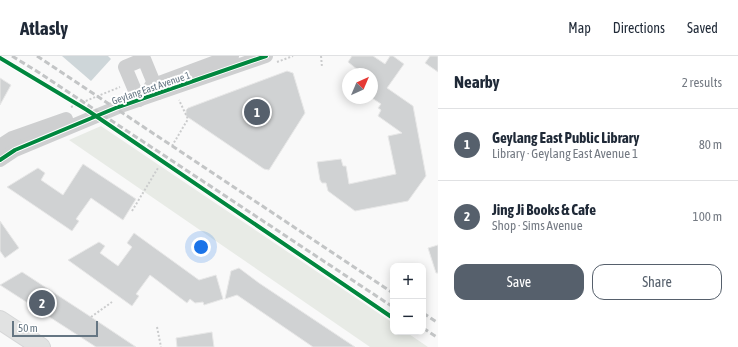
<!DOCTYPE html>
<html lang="en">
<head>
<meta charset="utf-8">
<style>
  :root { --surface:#fff; --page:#f6f6f7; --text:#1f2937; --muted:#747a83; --line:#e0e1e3; --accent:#56606c }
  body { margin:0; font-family:"Asap Condensed",sans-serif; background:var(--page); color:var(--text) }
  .controls { position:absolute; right:12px; bottom:12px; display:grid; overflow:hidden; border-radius:8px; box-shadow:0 2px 10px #0003 }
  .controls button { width:36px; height:36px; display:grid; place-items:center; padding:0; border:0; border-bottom:1px solid var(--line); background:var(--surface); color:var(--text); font:20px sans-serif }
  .compass { position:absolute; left:342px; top:12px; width:36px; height:36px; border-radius:50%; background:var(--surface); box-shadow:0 2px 10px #0003; rotate:44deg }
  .scale { position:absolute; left:12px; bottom:10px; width:86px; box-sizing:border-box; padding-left:4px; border:2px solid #657683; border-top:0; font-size:11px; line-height:14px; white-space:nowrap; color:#657683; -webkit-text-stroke:3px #fff; paint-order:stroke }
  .you { position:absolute; left:201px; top:191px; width:14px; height:14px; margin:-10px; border:3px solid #fff; border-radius:50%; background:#1a73e8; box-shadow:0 0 0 6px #1a73e833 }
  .badge { display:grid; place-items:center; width:26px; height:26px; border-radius:50%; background:var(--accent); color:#fff; font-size:13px; font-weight:700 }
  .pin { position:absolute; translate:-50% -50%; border:2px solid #fff; box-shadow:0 1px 4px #0006 }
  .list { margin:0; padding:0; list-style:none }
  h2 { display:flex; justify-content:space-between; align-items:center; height:52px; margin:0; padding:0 16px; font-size:17px }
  h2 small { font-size:13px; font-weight:400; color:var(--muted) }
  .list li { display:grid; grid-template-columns:26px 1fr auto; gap:12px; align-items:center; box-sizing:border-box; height:72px; padding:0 16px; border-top:1px solid var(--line) }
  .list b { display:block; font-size:15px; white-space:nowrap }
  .list p { margin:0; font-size:13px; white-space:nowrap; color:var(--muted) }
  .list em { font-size:13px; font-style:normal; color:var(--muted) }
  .actions { display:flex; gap:8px; padding:12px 16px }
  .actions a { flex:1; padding:9px 0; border:1px solid var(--accent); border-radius:12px; text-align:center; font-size:14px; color:var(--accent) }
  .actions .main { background:var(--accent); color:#fff }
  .map { position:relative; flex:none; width:438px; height:291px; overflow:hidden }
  header { display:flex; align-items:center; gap:24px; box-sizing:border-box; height:56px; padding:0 20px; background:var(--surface); border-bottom:1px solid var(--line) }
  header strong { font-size:19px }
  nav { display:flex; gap:22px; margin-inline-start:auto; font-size:14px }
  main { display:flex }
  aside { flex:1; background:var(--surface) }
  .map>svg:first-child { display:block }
</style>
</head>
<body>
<header>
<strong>Atlasly</strong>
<nav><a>Map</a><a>Directions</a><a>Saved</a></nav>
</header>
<main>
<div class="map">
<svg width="438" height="291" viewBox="0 0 438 291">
  <rect width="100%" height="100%" fill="#f9f9f9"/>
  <!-- green -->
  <path fill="#e8ebe6" d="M 101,70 L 393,267 L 393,276 L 406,276 L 428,291 L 370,291 L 69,84 Z"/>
  <!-- water -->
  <path fill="#ced6d9" d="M 62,0 L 108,0 L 111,3 L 91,25 Z"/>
  <!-- building -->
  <g fill="#d0d2d3" stroke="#e8e8e8">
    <path d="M 352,0 L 373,0 L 385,8 L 390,0 L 393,0 L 404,8 L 387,32 L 413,50 L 426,120 L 408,145 L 355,155 L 328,135 L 326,127 L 322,127 L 320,124 L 317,106 L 341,103 L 343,110 L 346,110 L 349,128 L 396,118 L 388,80 L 402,77 L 378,60 L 381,54 L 378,52 L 381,48 L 372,42 L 372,18 L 355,18 L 358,14 L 348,6 Z"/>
    <path d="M 430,0 L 438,0 L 438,16 L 425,7 Z"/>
    <path d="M 287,15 L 293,17 L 305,57 L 269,114 L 264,113 L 186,60 L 186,54 L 188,52 Z"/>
    <path d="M 0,22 L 11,29 L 0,49 Z"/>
    <path d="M 83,108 L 136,143 L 123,164 L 91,142 L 76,163 L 79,165 L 72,175 L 7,131 L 38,112 L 45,117 L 41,124 L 63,139 Z"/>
    <path d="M 0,165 L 19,192 L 5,202 L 0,195 Z"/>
    <path d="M 134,177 L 199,224 L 216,219 L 223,243 L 204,249 L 203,246 L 195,247 L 190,243 L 187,247 L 150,219 L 136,238 L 139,240 L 132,250 L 68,204 L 99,186 L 105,190 L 100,197 L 118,210 L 132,191 L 127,187 Z"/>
    <path d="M 438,189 L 438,217 L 436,217 L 428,192 Z"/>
    <path d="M 239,212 L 259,227 L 355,291 L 313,291 L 237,239 L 225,243 L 231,215 Z"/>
    <path d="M 22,216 L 91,261 L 136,291 L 96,291 L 0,229 Z"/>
    <path d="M 212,276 L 214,291 L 177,291 L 176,282 Z"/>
  </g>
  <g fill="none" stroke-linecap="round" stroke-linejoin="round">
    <defs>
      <path id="major" d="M 0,264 L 41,291"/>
    </defs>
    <!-- major casing -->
    <use href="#major" stroke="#d5d6d7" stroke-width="20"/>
    <!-- path -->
    <g stroke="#cbcccd" stroke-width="2" stroke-dasharray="2 2" stroke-linecap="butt">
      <path d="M 321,0 L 322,11"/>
      <path d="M 277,6 L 293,0"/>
      <path d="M 71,51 L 120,31"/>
      <path d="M 172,90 L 188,63 L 179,44"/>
      <path d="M 132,155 L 158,112"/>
      <path d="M 91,261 L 112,246"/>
      <path d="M 157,271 L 161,291"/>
    </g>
    <!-- minor -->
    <g stroke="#cecfd0" stroke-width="14">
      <path d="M 151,30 L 232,0"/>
      <path d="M 139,44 L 125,11 L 144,3 L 158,37"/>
      <path d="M 0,90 L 12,82 L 66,63"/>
      <path d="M 0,104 L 15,94 L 118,51 L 266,0"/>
    </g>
    <!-- major -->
    <use href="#major" stroke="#e1e2e2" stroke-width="18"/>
    <!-- rail -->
    <g stroke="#c3c5c6" stroke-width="3" stroke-dasharray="6 3" stroke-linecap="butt">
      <path d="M 12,0 L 38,16 L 393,251"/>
      <path d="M 37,0 L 393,237"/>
      <path d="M 423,257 L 438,267"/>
      <path d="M 423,272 L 438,282"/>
    </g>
    <defs>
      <g id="cycleway">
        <path d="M 0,2 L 87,54 L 393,262"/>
        <path d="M 0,104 L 15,94 L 118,51 L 266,0"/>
      </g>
    </defs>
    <!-- cycleway casing -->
    <use href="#cycleway" stroke="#fff" stroke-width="6"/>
    <!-- cycleway -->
    <use href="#cycleway" stroke="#00873e" stroke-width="4"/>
  </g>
  <g text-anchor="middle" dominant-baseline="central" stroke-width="4" stroke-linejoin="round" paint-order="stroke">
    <!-- street labels -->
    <g font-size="10" fill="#657683" stroke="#fff">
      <text transform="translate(151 32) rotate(-19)">Geylang East Avenue 1</text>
    </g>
  </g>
</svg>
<div class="controls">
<button>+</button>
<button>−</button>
</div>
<svg class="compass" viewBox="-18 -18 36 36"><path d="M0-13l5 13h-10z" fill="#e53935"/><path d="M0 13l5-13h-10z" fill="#747a83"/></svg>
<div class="scale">50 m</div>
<div class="you"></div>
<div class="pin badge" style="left:257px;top:56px">1</div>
<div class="pin badge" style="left:42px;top:247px">2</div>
</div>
<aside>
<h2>Nearby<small>2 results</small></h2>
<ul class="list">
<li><span class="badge">1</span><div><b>Geylang East Public Library</b><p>Library · Geylang East Avenue 1</p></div><em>80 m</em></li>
<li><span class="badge">2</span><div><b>Jing Ji Books &amp; Cafe</b><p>Shop · Sims Avenue</p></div><em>100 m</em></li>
</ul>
<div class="actions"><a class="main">Save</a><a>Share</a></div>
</aside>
</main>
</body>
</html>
